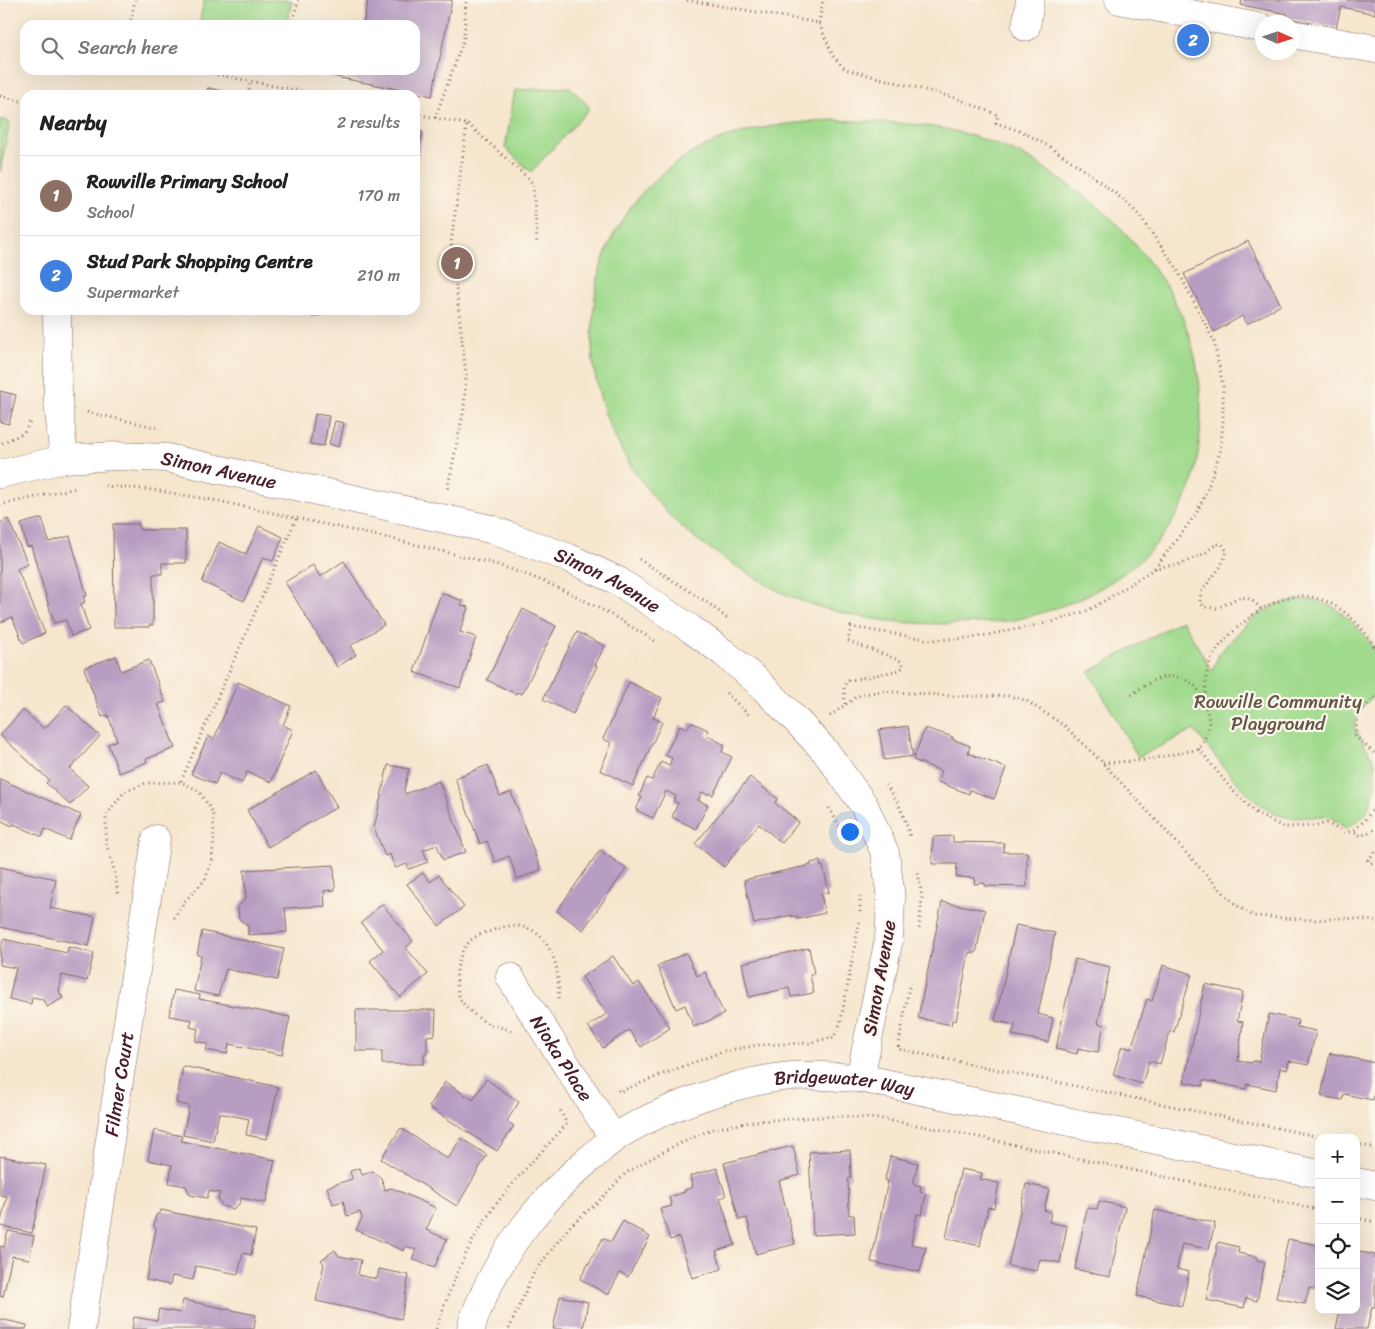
<!DOCTYPE html>
<html lang="en">
<head>
<meta charset="utf-8">
<style>
  :root { --surface:#fff; --page:#f6f6f6; --text:#222; --muted:#767676; --line:#e0e0e0; --accent:#0b8043 }
  body { margin:0; font-family:Sriracha,sans-serif; background:var(--page); color:var(--text) }
  .controls { position:absolute; right:15px; bottom:15px; display:grid; overflow:hidden; border-radius:10px; box-shadow:0 5px 20px #0002 }
  .controls button { width:45px; height:45px; display:grid; place-items:center; padding:0; border:0; border-bottom:1px solid var(--line); background:var(--surface); color:var(--text); font:25px sans-serif }
  .compass { position:absolute; left:1255px; top:15px; width:45px; height:45px; border-radius:50%; background:var(--surface); box-shadow:0 5px 20px #0002; rotate:93deg }
  .you { position:absolute; left:849px; top:831px; width:18px; height:18px; margin:-12px; border:4px solid #fff; border-radius:50%; background:#1a73e8; box-shadow:0 0 0 8px #1a73e833 }
  .badge { display:grid; place-items:center; width:32px; height:32px; border-radius:50%; background:var(--accent); color:#fff; font-size:16px; font-weight:700 }
  .pin { position:absolute; translate:-50% -50%; border:2px solid #fff; box-shadow:0 1px 5px #0006 }
  .list { margin:0; padding:0; list-style:none }
  h2 { display:flex; justify-content:space-between; align-items:center; height:65px; margin:0; padding:0 20px; font-size:21px }
  h2 small { font-size:16px; font-weight:400; color:var(--muted) }
  .list li { display:grid; grid-template-columns:32px 1fr auto; gap:15px; align-items:center; box-sizing:border-box; height:80px; padding:0 20px; border-top:1px solid var(--line) }
  .list b { display:block; font-size:19px; white-space:nowrap }
  .list p { margin:0; font-size:16px; white-space:nowrap; color:var(--muted) }
  .list em { font-size:16px; font-style:normal; color:var(--muted) }
  .icon { flex:none; width:28px; height:28px; fill:none; stroke:currentColor; stroke-width:2; stroke-linecap:round; stroke-linejoin:round }
  .map { position:relative; flex:none; width:1375px; height:1329px; overflow:hidden }
  .search { position:absolute; background:var(--surface); box-shadow:0 5px 20px #0002; left:20px; top:20px; width:400px; height:55px; display:flex; align-items:center; gap:12px; box-sizing:border-box; padding:0 18px; border-radius:15px; color:var(--muted); font-size:19px }
  .panel { position:absolute; background:var(--surface); box-shadow:0 5px 20px #0002; left:20px; top:90px; width:400px; height:225px; border-radius:15px }
  .map>svg:first-child { display:block }
</style>
</head>
<body>
<div class="map">
<svg width="1375" height="1329" viewBox="0 0 1375 1329">
  <rect width="100%" height="100%" fill="#fbf7ec"/>
  <filter id="ink" filterUnits="userSpaceOnUse"><feTurbulence type="fractalNoise" baseFrequency=".02" numOctaves="2"/><feDisplacementMap in="SourceGraphic" scale="10" xChannelSelector="R" yChannelSelector="G"/><feConvolveMatrix kernelMatrix="1 2 1 2 8 2 1 2 1" color-interpolation-filters="sRGB"/></filter>
  <filter id="wash" filterUnits="userSpaceOnUse"><feTurbulence type="fractalNoise" baseFrequency=".0096" numOctaves="4" result="noise"/><feDisplacementMap in="SourceGraphic" scale="20" xChannelSelector="R" yChannelSelector="G"/><feGaussianBlur stdDeviation="1.12" result="paint"/><feColorMatrix in="noise" values="0 0 0 0 0 0 0 0 0 0 0 0 0 0 0 0 0 1.4 0 .05"/><feComposite in="paint" operator="in"/></filter>
  <g filter="url(#wash)">
    <rect width="100%" height="100%" fill="#f6e6ce"/>
    <!-- green -->
    <g fill="#a0da8d" stroke="#757c5c">
      <path d="M 204,0 L 292,0 L 287,25 L 199,25 Z"/>
      <path d="M 570,87 L 590,108 L 531,172 L 505,148 L 515,90 Z"/>
      <path d="M 0,119 L 10,122 L 0,172 Z"/>
      <path d="M 835,120 C 870,122 906,122 941,128 C 968,133 1001,145 1026,157 C 1036,162 1046,169 1055,176 C 1075,189 1095,203 1112,219 C 1130,236 1160,274 1172,296 C 1200,347 1206,403 1197,460 C 1195,474 1191,489 1184,502 C 1168,533 1149,556 1121,575 C 1096,593 1070,604 1041,613 C 1030,616 1018,620 1006,621 C 931,628 849,624 780,592 C 766,585 754,576 741,569 C 719,555 695,540 676,522 C 670,517 664,509 658,502 C 624,463 602,420 594,368 C 590,345 593,320 595,297 C 601,241 634,190 682,159 C 728,129 782,123 835,120 Z"/>
      <path d="M 1301,599 L 1318,601 L 1335,608 L 1353,623 L 1368,639 L 1375,653 L 1375,692 L 1371,699 L 1360,710 L 1354,726 L 1375,763 L 1375,790 L 1365,815 L 1346,829 L 1329,816 C 1316,816 1298,819 1286,817 C 1253,811 1215,755 1194,730 L 1138,757 L 1089,672 L 1182,620 L 1212,671 L 1219,654 L 1251,619 L 1277,604 Z"/>
    </g>
    <g id="blocks">
      <!-- building -->
      <g fill="#b89dc2">
        <path d="M 368,0 L 452,0 L 432,96 L 321,74 L 322,70 L 415,70 L 415,25 L 363,25 Z"/>
        <path d="M 1242,0 L 1375,0 L 1375,14 L 1341,7 L 1336,28 L 1287,18 L 1288,14 L 1241,5 Z"/>
        <path d="M 208,88 L 238,94 L 238,95 L 206,95 Z"/>
        <path d="M 415,130 L 423,132 L 416,163 L 415,163 Z"/>
        <path d="M 1248,241 L 1281,305 L 1247,324 L 1242,316 L 1214,332 L 1184,274 Z"/>
        <path d="M 310,310 L 335,310 L 335,311 L 312,317 Z"/>
        <path d="M 0,391 L 16,395 L 9,424 L 0,422 Z"/>
        <path d="M 315,414 L 329,416 L 324,446 L 310,444 Z"/>
        <path d="M 335,421 L 344,423 L 339,447 L 329,444 Z"/>
        <path d="M 42,518 L 49,542 L 70,536 L 87,596 L 83,597 L 85,602 L 81,604 L 89,630 L 71,636 L 66,620 L 54,623 L 31,546 L 27,547 L 21,524 Z"/>
        <path d="M 8,519 L 28,564 L 17,569 L 45,633 L 23,643 L 12,617 L 0,623 L 0,523 Z"/>
        <path d="M 113,524 L 139,524 L 139,530 L 186,530 L 186,563 L 162,563 L 162,574 L 153,574 L 153,625 L 149,625 L 149,627 L 114,627 Z"/>
        <path d="M 259,526 L 283,537 L 273,561 L 263,557 L 244,601 L 202,582 L 219,542 L 246,554 Z"/>
        <path d="M 344,561 L 384,625 L 350,646 L 356,655 L 337,667 L 285,582 L 313,565 L 320,577 Z"/>
        <path d="M 441,593 L 463,601 L 461,605 L 468,607 L 460,632 L 476,637 L 460,688 L 414,672 Z"/>
        <path d="M 523,609 L 556,626 L 522,694 L 517,692 L 516,694 L 487,680 Z"/>
        <path d="M 577,632 L 605,646 L 595,665 L 597,666 L 573,714 L 543,699 Z"/>
        <path d="M 116,656 L 121,671 L 149,660 L 165,702 L 158,704 L 175,748 L 146,759 L 147,762 L 119,773 L 108,744 L 117,740 L 108,715 L 102,717 L 84,668 Z"/>
        <path d="M 238,682 L 291,706 L 283,725 L 293,730 L 271,782 L 247,772 L 242,783 L 220,773 L 215,784 L 191,774 L 208,736 L 214,739 Z"/>
        <path d="M 629,682 L 662,698 L 653,718 L 662,722 L 633,786 L 600,770 L 612,743 L 603,739 Z"/>
        <path d="M 66,705 L 100,736 L 70,769 L 88,786 L 70,805 L 46,783 L 49,780 L 0,735 L 23,710 L 44,729 Z"/>
        <path d="M 691,722 L 708,730 L 706,735 L 725,745 L 722,752 L 732,757 L 713,795 L 709,793 L 708,795 L 702,792 L 698,800 L 708,805 L 696,829 L 672,817 L 678,803 L 673,801 L 676,796 L 666,791 L 653,818 L 636,810 L 642,797 L 639,796 L 647,778 L 652,780 L 661,762 L 669,766 L 672,758 L 665,755 L 680,725 L 687,729 Z"/>
        <path d="M 908,726 L 913,756 L 884,760 L 879,730 Z"/>
        <path d="M 925,728 L 953,737 L 952,739 L 970,746 L 968,753 L 1006,768 L 994,799 L 970,790 L 969,794 L 938,782 L 941,771 L 913,760 Z"/>
        <path d="M 388,765 L 409,769 L 404,790 L 405,794 L 439,781 L 466,852 L 443,860 L 437,845 L 423,850 L 428,862 L 409,869 L 407,864 L 395,868 L 390,854 L 385,856 L 374,828 Z"/>
        <path d="M 488,765 L 500,796 L 511,792 L 541,870 L 517,879 L 509,856 L 495,862 L 487,841 L 480,844 L 455,778 Z"/>
        <path d="M 316,770 L 337,807 L 268,847 L 247,810 Z"/>
        <path d="M 750,777 L 778,799 L 775,803 L 799,822 L 782,843 L 759,824 L 724,867 L 695,844 Z"/>
        <path d="M 0,779 L 81,815 L 69,840 L 45,829 L 42,837 L 14,824 L 12,826 L 0,820 Z"/>
        <path d="M 953,836 L 953,842 L 1004,843 L 1003,852 L 1027,852 L 1027,887 L 985,886 L 985,883 L 974,884 L 975,878 L 956,877 L 957,864 L 932,864 L 933,837 Z"/>
        <path d="M 600,850 L 626,869 L 583,930 L 557,911 Z"/>
        <path d="M 820,861 L 821,867 L 823,866 L 829,892 L 821,894 L 825,913 L 798,919 L 797,916 L 792,917 L 792,915 L 754,924 L 744,880 L 811,865 L 811,863 Z"/>
        <path d="M 334,865 L 335,890 L 324,891 L 325,906 L 285,908 L 287,932 L 248,935 L 248,926 L 239,919 L 238,907 L 246,898 L 244,870 Z"/>
        <path d="M 0,867 L 56,879 L 50,908 L 95,917 L 89,946 L 0,927 Z"/>
        <path d="M 423,873 L 430,882 L 439,875 L 464,907 L 439,926 L 407,884 Z"/>
        <path d="M 942,902 L 985,910 L 976,953 L 969,952 L 956,1021 L 952,1020 L 951,1025 L 918,1018 Z"/>
        <path d="M 382,904 L 413,941 L 406,948 L 428,974 L 400,997 L 370,961 L 383,950 L 361,923 Z"/>
        <path d="M 1016,925 L 1055,933 L 1038,1014 L 1053,1018 L 1048,1042 L 1012,1035 L 1015,1025 L 995,1021 Z"/>
        <path d="M 202,931 L 284,949 L 277,980 L 226,969 L 218,996 L 194,991 L 201,955 L 197,955 Z"/>
        <path d="M 3,939 L 67,953 L 68,947 L 94,953 L 87,981 L 62,975 L 59,991 L 63,998 L 47,1007 L 42,999 L 32,997 L 31,1004 L 9,999 L 16,968 L 0,965 L 0,954 Z"/>
        <path d="M 809,948 L 814,974 L 810,975 L 814,993 L 791,997 L 789,988 L 749,997 L 742,963 Z"/>
        <path d="M 686,953 L 697,976 L 705,972 L 724,1014 L 694,1027 L 685,1005 L 676,1009 L 657,966 Z"/>
        <path d="M 613,956 L 633,986 L 639,982 L 670,1028 L 641,1047 L 629,1030 L 603,1048 L 588,1026 L 607,1014 L 582,977 Z"/>
        <path d="M 1075,959 L 1110,967 L 1098,1023 L 1104,1025 L 1098,1052 L 1078,1048 L 1077,1054 L 1056,1049 Z"/>
        <path d="M 1163,965 L 1192,974 L 1174,1032 L 1170,1031 L 1160,1064 L 1149,1061 L 1142,1084 L 1113,1075 L 1122,1046 L 1131,1049 L 1147,999 L 1152,1001 Z"/>
        <path d="M 1205,984 L 1243,992 L 1237,1021 L 1243,1022 L 1238,1061 L 1252,1063 L 1253,1061 L 1259,1062 L 1269,1014 L 1298,1020 L 1297,1027 L 1316,1031 L 1308,1065 L 1289,1061 L 1287,1070 L 1280,1068 L 1276,1090 L 1247,1084 L 1246,1089 L 1203,1080 L 1203,1086 L 1184,1082 Z"/>
        <path d="M 174,990 L 200,995 L 199,999 L 290,1017 L 282,1055 L 229,1044 L 227,1054 L 206,1050 L 208,1044 L 195,1041 L 198,1029 L 190,1027 L 192,1020 L 169,1016 Z"/>
        <path d="M 356,1010 L 436,1010 L 435,1035 L 427,1036 L 427,1054 L 424,1054 L 424,1064 L 382,1064 L 382,1051 L 356,1051 Z"/>
        <path d="M 1330,1053 L 1375,1063 L 1375,1091 L 1373,1100 L 1344,1094 L 1342,1100 L 1321,1096 Z"/>
        <path d="M 183,1066 L 278,1087 L 267,1139 L 246,1135 L 249,1119 L 219,1113 L 213,1141 L 183,1135 L 189,1106 L 176,1103 Z"/>
        <path d="M 486,1079 L 519,1102 L 507,1121 L 514,1126 L 497,1151 L 429,1107 L 445,1082 L 473,1100 Z"/>
        <path d="M 401,1128 L 448,1159 L 461,1138 L 487,1155 L 457,1206 L 381,1159 Z"/>
        <path d="M 154,1130 L 182,1136 L 181,1141 L 275,1160 L 266,1203 L 241,1198 L 239,1204 L 233,1209 L 222,1206 L 218,1198 L 220,1193 L 209,1191 L 207,1198 L 190,1195 L 186,1186 L 169,1183 L 172,1165 L 148,1160 Z"/>
        <path d="M 793,1146 L 800,1175 L 779,1181 L 795,1244 L 756,1254 L 747,1218 L 739,1220 L 724,1163 Z"/>
        <path d="M 850,1150 L 851,1178 L 848,1179 L 849,1215 L 854,1215 L 855,1233 L 813,1235 L 809,1152 Z"/>
        <path d="M 0,1156 L 46,1165 L 32,1233 L 0,1226 L 7,1196 L 0,1195 Z"/>
        <path d="M 890,1156 L 918,1163 L 913,1184 L 921,1186 L 920,1192 L 926,1193 L 922,1215 L 917,1214 L 911,1244 L 926,1247 L 920,1272 L 871,1262 L 888,1181 L 885,1180 Z"/>
        <path d="M 360,1168 L 362,1175 L 373,1171 L 381,1178 L 385,1190 L 392,1188 L 436,1208 L 426,1230 L 447,1239 L 434,1268 L 412,1259 L 416,1250 L 406,1246 L 404,1251 L 356,1230 L 362,1218 L 360,1212 L 347,1216 L 343,1201 L 333,1204 L 327,1187 L 352,1179 L 350,1171 Z"/>
        <path d="M 717,1168 L 726,1196 L 720,1198 L 735,1245 L 716,1251 L 722,1269 L 692,1278 L 679,1237 L 670,1240 L 660,1209 L 672,1206 L 669,1197 L 685,1192 L 685,1190 L 693,1187 L 690,1176 Z"/>
        <path d="M 961,1169 L 982,1173 L 980,1179 L 999,1183 L 994,1208 L 988,1207 L 980,1246 L 946,1238 Z"/>
        <path d="M 1026,1184 L 1049,1189 L 1044,1210 L 1051,1212 L 1049,1222 L 1067,1226 L 1060,1263 L 1040,1259 L 1037,1271 L 1008,1266 Z"/>
        <path d="M 1099,1201 L 1125,1207 L 1110,1277 L 1075,1269 L 1087,1208 L 1097,1209 Z"/>
        <path d="M 161,1210 L 256,1230 L 251,1255 L 243,1253 L 238,1274 L 196,1266 L 193,1280 L 172,1276 L 170,1285 L 146,1280 L 156,1229 L 154,1226 L 156,1215 L 160,1213 Z"/>
        <path d="M 1155,1210 L 1215,1223 L 1209,1249 L 1182,1244 L 1177,1269 L 1189,1272 L 1182,1306 L 1137,1296 Z"/>
        <path d="M 623,1221 L 650,1237 L 628,1277 L 620,1273 L 608,1295 L 580,1279 L 603,1238 L 611,1242 Z"/>
        <path d="M 8,1231 L 34,1236 L 29,1259 L 12,1256 L 3,1297 L 0,1296 L 0,1246 L 4,1247 Z"/>
        <path d="M 1288,1239 L 1317,1245 L 1316,1250 L 1319,1251 L 1319,1290 L 1309,1288 L 1305,1304 L 1276,1298 Z"/>
        <path d="M 1218,1242 L 1239,1247 L 1238,1253 L 1257,1257 L 1257,1260 L 1265,1262 L 1257,1301 L 1246,1298 L 1244,1308 L 1206,1300 Z"/>
        <path d="M 335,1250 L 339,1256 L 361,1260 L 358,1275 L 377,1279 L 379,1269 L 409,1275 L 401,1319 L 316,1301 L 324,1264 L 321,1260 Z"/>
        <path d="M 1356,1251 L 1375,1255 L 1375,1307 L 1372,1307 L 1367,1329 L 1336,1329 L 1340,1310 L 1356,1310 Z"/>
        <path d="M 560,1296 L 588,1302 L 583,1329 L 553,1329 Z"/>
        <path d="M 183,1300 L 256,1315 L 254,1329 L 132,1329 L 134,1317 L 157,1321 L 159,1309 L 180,1313 Z"/>
        <path d="M 0,1319 L 27,1325 L 26,1329 L 0,1329 Z"/>
      </g>
    </g>
  </g>
  <g filter="url(#ink)">
    <use href="#blocks" fill-opacity="0" stroke="#866564" stroke-width="1"/>
    <g fill="none" stroke-linecap="round" stroke-linejoin="round">
      <defs>
        <g id="minor">
          <path d="M 1119,0 L 1262,28"/>
          <path d="M 1026,27 L 1030,0"/>
          <path d="M 1292,34 L 1375,49"/>
          <path d="M 57,310 L 58,401 L 64,459"/>
          <path id="s1" d="M 0,474 L 64,459 L 116,456 L 167,458 L 468,524 L 490,529 L 569,558 L 618,581 L 691,629 L 724,653 L 756,680 L 792,716 L 826,752 L 864,805 L 885,853 L 891,899 L 889,939 L 860,1078"/>
          <path id="s2" d="M 510,977 L 614,1139"/>
          <path d="M 1356,1182 L 1375,1186"/>
          <path id="s3" d="M 81,1329 L 156,839"/>
          <path id="s4" d="M 471,1329 C 474,1315 480,1303 486,1290 C 511,1238 544,1198 588,1160 C 597,1153 605,1145 614,1138 C 659,1109 739,1080 792,1076 C 814,1075 838,1077 860,1078 L 1319,1174"/>
        </g>
      </defs>
      <!-- minor casing -->
      <use href="#minor" stroke="#866564" stroke-width="29"/>
      <!-- path -->
      <g stroke="#866564" stroke-width="3" stroke-dasharray="1 4" stroke-linecap="butt">
        <path d="M 687,0 L 819,23 L 833,56 L 845,69 L 956,98 L 998,115 L 996,123 L 1023,132 L 1050,147 L 1086,171 L 1125,201 L 1138,214 L 1176,267 L 1214,341 L 1223,386 L 1223,424 L 1220,452 L 1208,488 L 1196,514 L 1155,568"/>
        <path d="M 819,23 L 823,0"/>
        <path d="M 130,25 L 135,0"/>
        <path d="M 292,25 L 298,0"/>
        <path d="M 203,70 L 208,73 L 322,95"/>
        <path d="M 248,95 L 251,81"/>
        <path d="M 389,95 L 391,88"/>
        <path d="M 0,96 L 25,102"/>
        <path d="M 415,114 L 467,124 L 451,243 L 466,375 L 464,409 L 447,491"/>
        <path d="M 435,118 L 464,39 L 466,0"/>
        <path d="M 468,124 L 529,179 L 533,184 L 537,243"/>
        <path d="M 87,412 L 159,428"/>
        <path d="M 2,443 L 24,433 L 31,420"/>
        <path d="M 105,486 L 154,490 L 218,501 L 392,539 L 495,564 L 533,577 L 570,593 L 608,613 L 657,642"/>
        <path d="M 0,505 L 76,488"/>
        <path d="M 639,559 L 708,603 L 729,620"/>
        <path d="M 726,693 L 749,715"/>
        <path d="M 1375,697 L 1363,709 L 1358,717 L 1355,736 L 1375,754"/>
        <path d="M 1205,703 C 1206,692 1205,679 1208,668 C 1214,645 1243,622 1261,609"/>
        <path d="M 845,704 L 844,686 L 847,681 L 900,670 L 904,666 L 901,661 L 848,641 L 851,627 L 931,640 L 972,638 L 1052,622 L 1089,610 L 1122,590 L 1155,568 L 1181,564 L 1205,553 L 1216,544 L 1222,544 L 1227,551 L 1221,566 L 1201,592 L 1200,602 L 1204,607 C 1207,607 1212,608 1216,608 C 1236,602 1241,587 1261,609 C 1274,603 1288,596 1302,596 C 1333,597 1361,622 1375,648"/>
        <path d="M 830,716 L 856,697 L 863,694 L 882,691 L 953,696 L 1008,696 L 1025,700 L 1065,726 L 1103,763 L 1215,884 L 1235,904 L 1253,916 L 1314,920 L 1344,918 L 1375,921"/>
        <path d="M 1199,749 L 1232,790 L 1257,814 L 1284,827 L 1316,826 L 1327,823 L 1345,833 L 1353,831"/>
        <path d="M 1103,763 L 1146,760 L 1199,749 C 1203,741 1209,733 1209,724 C 1209,719 1207,713 1206,708 C 1201,687 1187,674 1164,677 C 1152,679 1140,689 1130,696"/>
        <path d="M 181,781 L 296,519"/>
        <path d="M 886,785 C 898,800 906,819 910,838"/>
        <path d="M 1375,807 L 1364,821 L 1353,831 L 1361,836 L 1375,829"/>
        <path d="M 829,808 L 846,837"/>
        <path d="M 1375,852 L 1368,860 L 1371,863 L 1375,862"/>
        <path d="M 918,873 L 922,897 L 919,929"/>
        <path d="M 118,893 L 115,874 L 106,843 L 106,816 L 124,792 L 146,783 L 181,782 L 199,791 L 213,813 L 214,837 L 212,860 L 205,880 L 185,901 L 174,918"/>
        <path d="M 860,912 L 860,893"/>
        <path d="M 910,982 L 898,1049 L 1325,1138"/>
        <path d="M 511,1031 C 504,1027 496,1027 489,1024 C 480,1020 468,1010 462,1002 C 452,986 456,954 470,941 C 475,936 484,933 491,931 C 520,919 543,928 554,959 C 559,973 558,987 559,1001"/>
        <path d="M 832,1039 L 838,1030 L 841,1020 L 860,918"/>
        <path d="M 618,1090 L 619,1092 L 676,1069 L 724,1051 L 758,1045 L 809,1043 L 833,1037"/>
        <path d="M 1356,1144 L 1375,1148"/>
        <path d="M 1356,1218 L 1375,1222"/>
        <path d="M 436,1329 C 448,1295 460,1261 479,1230 C 502,1191 536,1158 567,1124 L 559,1108"/>
        <path d="M 509,1329 L 534,1272 L 571,1225 L 599,1201 L 626,1173 L 666,1150 L 712,1129 L 757,1121 L 836,1116 L 882,1119 L 955,1132 L 1319,1210"/>
      </g>
      <!-- minor -->
      <use href="#minor" stroke="#fff" stroke-width="28"/>
    </g>
  </g>
  <g text-anchor="middle" dominant-baseline="central" stroke-width="4.5" stroke-linejoin="round" paint-order="stroke">
    <!-- street labels -->
    <g font-size="19" fill="#4a1f2b" stroke="#fbf7ec">
      <text stroke="none"><textPath href="#s1" startOffset="222">Simon Avenue</textPath></text>
      <text stroke="none"><textPath href="#s1" startOffset="628">Simon Avenue</textPath></text>
      <text transform="translate(879 978) rotate(-80)">Simon Avenue</text>
      <text stroke="none"><textPath href="#s2" startOffset="96">Nioka Place</textPath></text>
      <text stroke="none"><textPath href="#s3" startOffset="248">Filmer Court</textPath></text>
      <text stroke="none"><textPath href="#s4" startOffset="485">Bridgewater Way</textPath></text>
    </g>
    <!-- park labels -->
    <g font-size="19" fill="#645748" stroke="#fbf7ec">
      <text x="1278" y="701">Rowville Community<tspan x="1278" dy="22">Playground</tspan></text>
    </g>
  </g>
</svg>
<div class="controls">
<button>+</button>
<button>−</button>
<button><svg class="icon" aria-label="locate" viewBox="0 0 24 24"><circle cx="12" cy="12" r="6"/><path d="M12 2v4M12 18v4M2 12h4M18 12h4"/></svg></button>
<button><svg class="icon" aria-label="layers" viewBox="0 0 24 24"><path d="M12 4l9 5-9 5-9-5zM3 14l9 5 9-5"/></svg></button>
</div>
<svg class="compass" viewBox="-18 -18 36 36"><path d="M0-13l5 13h-10z" fill="#e53935"/><path d="M0 13l5-13h-10z" fill="#767676"/></svg>
<div class="you"></div>
<div class="pin badge" style="left:457px;top:263px;background:#8d6e63">1</div>
<div class="pin badge" style="left:1193px;top:40px;background:#3f7fe0">2</div>
<div class="search"><svg class="icon" aria-label="search" viewBox="0 0 24 24"><circle cx="10" cy="10" r="6"/><path d="M15 15l6 6"/></svg>Search here</div>
<section class="panel">
<h2>Nearby<small>2 results</small></h2>
<ul class="list">
<li><span class="badge" style="background:#8d6e63">1</span><div><b>Rowville Primary School</b><p>School</p></div><em>170 m</em></li>
<li><span class="badge" style="background:#3f7fe0">2</span><div><b>Stud Park Shopping Centre</b><p>Supermarket</p></div><em>210 m</em></li>
</ul>
</section>
</div>
</body>
</html>
